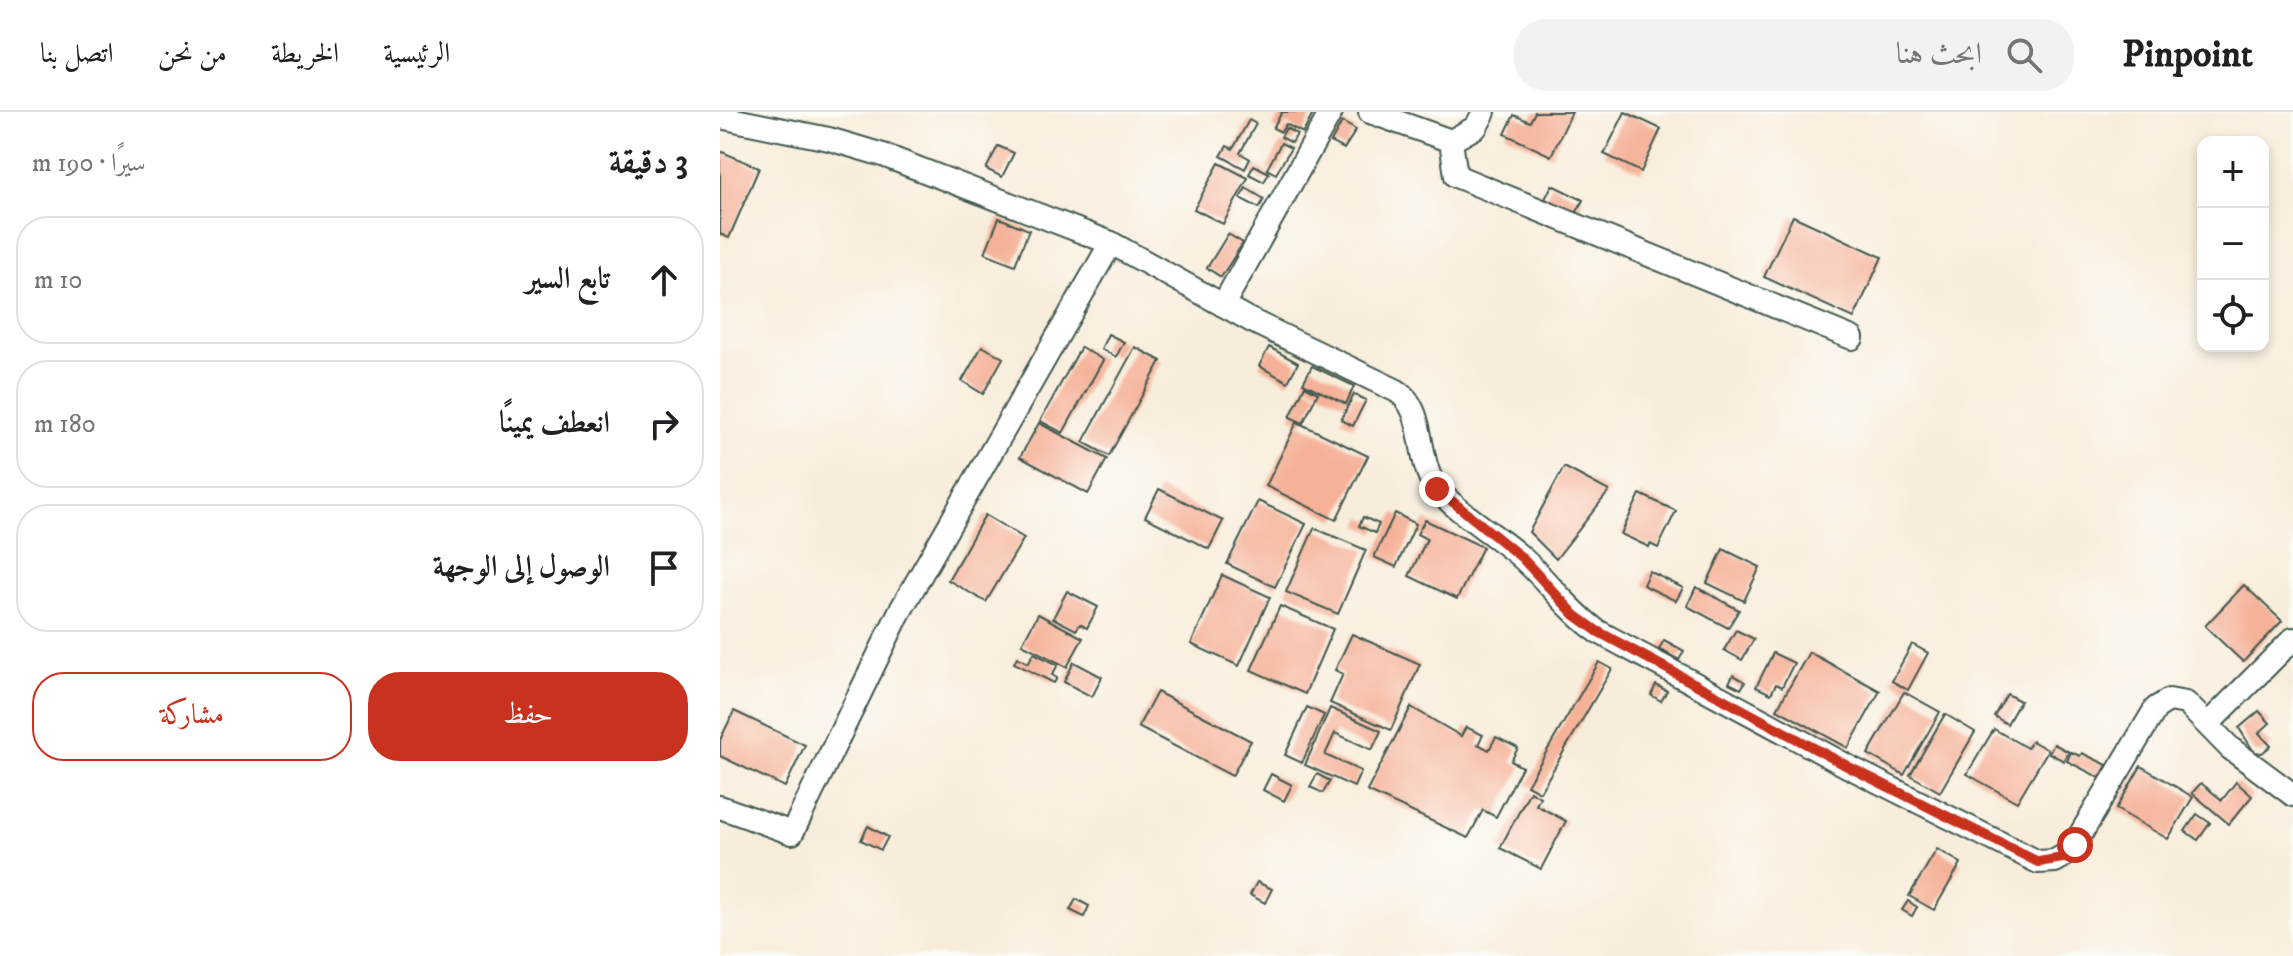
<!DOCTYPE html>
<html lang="ar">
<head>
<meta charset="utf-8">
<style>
  :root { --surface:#fff; --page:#f2f2f2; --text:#202124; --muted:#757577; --line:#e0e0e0; --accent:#c8321e }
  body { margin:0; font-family:"IM FELL DW Pica",Amiri,serif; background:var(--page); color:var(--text); direction:rtl }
  .controls { position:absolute; right:24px; top:24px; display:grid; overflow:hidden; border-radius:16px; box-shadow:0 4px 12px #0003 }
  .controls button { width:72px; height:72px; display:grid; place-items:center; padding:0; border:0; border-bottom:2px solid var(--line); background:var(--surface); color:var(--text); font:40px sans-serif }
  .stop { position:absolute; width:24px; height:24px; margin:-18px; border:6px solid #c8321e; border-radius:50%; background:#fff }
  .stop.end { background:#c8321e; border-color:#fff; box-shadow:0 2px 8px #0008 }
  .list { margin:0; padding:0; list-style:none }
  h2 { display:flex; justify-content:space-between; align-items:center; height:104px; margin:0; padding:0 32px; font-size:34px }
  h2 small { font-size:26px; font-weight:400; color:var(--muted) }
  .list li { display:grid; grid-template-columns:52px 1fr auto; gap:24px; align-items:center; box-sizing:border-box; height:128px; margin:0 16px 16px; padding:0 16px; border:2px solid var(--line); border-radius:32px }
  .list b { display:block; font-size:30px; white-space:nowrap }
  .list em { font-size:26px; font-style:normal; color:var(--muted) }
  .actions { display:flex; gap:16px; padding:24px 32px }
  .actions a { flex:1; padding:18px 0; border:2px solid var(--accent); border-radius:32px; text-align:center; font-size:28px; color:var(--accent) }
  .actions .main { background:var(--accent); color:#fff }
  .icon { flex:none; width:44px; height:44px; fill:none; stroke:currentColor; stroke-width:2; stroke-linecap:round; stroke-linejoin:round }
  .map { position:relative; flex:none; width:1573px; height:844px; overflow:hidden; direction:ltr }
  header { display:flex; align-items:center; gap:48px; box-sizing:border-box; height:112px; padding:0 40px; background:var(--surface); border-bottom:2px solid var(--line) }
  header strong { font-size:38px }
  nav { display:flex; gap:44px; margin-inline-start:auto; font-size:28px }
  .search { width:560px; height:72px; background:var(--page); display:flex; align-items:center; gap:20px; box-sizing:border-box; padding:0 28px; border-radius:32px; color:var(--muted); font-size:30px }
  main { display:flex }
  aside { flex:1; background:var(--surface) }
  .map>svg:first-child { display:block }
</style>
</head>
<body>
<header>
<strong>Pinpoint</strong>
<div class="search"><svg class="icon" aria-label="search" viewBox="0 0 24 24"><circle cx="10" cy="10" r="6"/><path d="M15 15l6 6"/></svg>ابحث هنا</div>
<nav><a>الرئيسية</a><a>الخريطة</a><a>من نحن</a><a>اتصل بنا</a></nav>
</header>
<main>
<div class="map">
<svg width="1573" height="844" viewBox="0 0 1573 844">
  <rect width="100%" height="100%" fill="#fdfcf7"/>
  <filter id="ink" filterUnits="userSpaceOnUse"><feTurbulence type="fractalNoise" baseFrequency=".0125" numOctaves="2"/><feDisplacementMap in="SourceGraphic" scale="16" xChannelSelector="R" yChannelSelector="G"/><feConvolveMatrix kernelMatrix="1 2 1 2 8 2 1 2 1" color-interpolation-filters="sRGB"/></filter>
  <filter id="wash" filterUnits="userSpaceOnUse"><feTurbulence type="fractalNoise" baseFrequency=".006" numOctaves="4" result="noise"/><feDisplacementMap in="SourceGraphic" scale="32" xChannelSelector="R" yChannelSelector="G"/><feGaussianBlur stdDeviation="1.8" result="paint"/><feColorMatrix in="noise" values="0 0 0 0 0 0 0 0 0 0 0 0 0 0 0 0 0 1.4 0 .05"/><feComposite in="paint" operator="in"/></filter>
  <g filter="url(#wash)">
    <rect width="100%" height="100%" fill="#f8eddb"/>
    <g id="blocks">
      <!-- building -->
      <g fill="#f5b299">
        <path d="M 562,0 L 594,0 L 583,21 L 566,12 L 561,20 L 553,16 Z"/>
        <path d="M 815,0 L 852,0 L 831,44 L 785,22 L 794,3 L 810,10 Z"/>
        <path d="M 905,0 L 941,17 L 921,60 L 884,42 Z"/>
        <path d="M 529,8 L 536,12 L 520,41 L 530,47 L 525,57 L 501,44 L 507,34 L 513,37 Z"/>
        <path d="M 622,10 L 636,18 L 624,37 L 611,30 Z"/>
        <path d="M 566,16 L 577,22 L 572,31 L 561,25 Z"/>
        <path d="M 561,31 L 571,36 L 556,62 L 547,57 Z"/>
        <path d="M 278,34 L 294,41 L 282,65 L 266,57 Z"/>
        <path d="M 0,39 L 39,56 L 9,126 L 0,122 Z"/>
        <path d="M 499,51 L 528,66 L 503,112 L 474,97 Z"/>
        <path d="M 534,53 L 549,61 L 544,70 L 529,62 Z"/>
        <path d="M 832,73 L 863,88 L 856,102 L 825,87 Z"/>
        <path d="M 526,76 L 544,87 L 539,96 L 520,86 Z"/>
        <path d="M 1073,104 L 1162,145 L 1134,206 L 1044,165 Z"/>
        <path d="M 279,106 L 309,118 L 295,153 L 265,141 Z"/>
        <path d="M 508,122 L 523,131 L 501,165 L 487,156 Z"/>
        <path d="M 388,222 L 404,230 L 396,245 L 381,237 Z"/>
        <path d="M 262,234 L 283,246 L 263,282 L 242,269 Z"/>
        <path d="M 361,235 L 383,248 L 343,321 L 320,309 Z"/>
        <path d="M 415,235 L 441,249 L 389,344 L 363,330 Z"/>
        <path d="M 549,235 L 578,251 L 568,270 L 539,254 Z"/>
        <path d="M 592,254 L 634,274 L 626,292 L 583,271 Z"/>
        <path d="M 585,274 L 598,281 L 583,311 L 570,305 Z"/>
        <path d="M 634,282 L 646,288 L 633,314 L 621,308 Z"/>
        <path d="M 577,310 L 648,344 L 616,408 L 546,374 Z"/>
        <path d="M 319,311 L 387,347 L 368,382 L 300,345 Z"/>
        <path d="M 844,355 L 889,379 L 836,447 L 809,420 Z"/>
        <path d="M 439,377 L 503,409 L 489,437 L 425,405 Z"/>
        <path d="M 920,382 L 956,399 L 938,436 L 930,432 L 929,435 L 901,422 Z"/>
        <path d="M 538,389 L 586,412 L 555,475 L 507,452 Z"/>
        <path d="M 675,401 L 696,412 L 676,455 L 654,445 Z"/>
        <path d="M 265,403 L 304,426 L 266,490 L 228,468 Z"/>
        <path d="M 643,405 L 659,412 L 655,421 L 639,414 Z"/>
        <path d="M 705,408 L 763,435 L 737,487 L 689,464 L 707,427 L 697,422 Z"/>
        <path d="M 594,416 L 646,438 L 618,502 L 566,480 Z"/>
        <path d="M 1003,437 L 1040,455 L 1024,489 L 987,471 Z"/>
        <path d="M 929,459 L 963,476 L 956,489 L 923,473 Z"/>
        <path d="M 502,463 L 550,485 L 519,554 L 471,532 Z"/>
        <path d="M 1524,473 L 1562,509 L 1523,550 L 1485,514 Z"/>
        <path d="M 976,475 L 1019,498 L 1008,516 L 967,494 Z"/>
        <path d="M 347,479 L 378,495 L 367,516 L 360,512 L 356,518 L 333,506 Z"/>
        <path d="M 560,494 L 613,517 L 585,582 L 531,558 Z"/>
        <path d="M 318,502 L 363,526 L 347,555 L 302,532 Z"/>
        <path d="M 1016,518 L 1034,527 L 1022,548 L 1004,538 Z"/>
        <path d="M 632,522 L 700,552 L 671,618 L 610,591 L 623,562 L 615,558 Z"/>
        <path d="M 944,528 L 964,539 L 959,548 L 939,537 Z"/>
        <path d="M 1192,532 L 1208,541 L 1188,578 L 1172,569 Z"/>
        <path d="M 1089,540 L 1160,579 L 1128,636 L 1057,597 Z"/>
        <path d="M 314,541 L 338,553 L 332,563 L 337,566 L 334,571 L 294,551 L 297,545 L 308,551 Z"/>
        <path d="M 1053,541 L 1074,551 L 1062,575 L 1056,572 L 1051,582 L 1036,575 Z"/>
        <path d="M 354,550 L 382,565 L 372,585 L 344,570 Z"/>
        <path d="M 879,550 L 892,557 L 820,680 L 807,673 Z"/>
        <path d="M 1013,563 L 1025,570 L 1021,577 L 1009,571 Z"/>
        <path d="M 936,573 L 947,579 L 941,589 L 931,583 Z"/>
        <path d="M 437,580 L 531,629 L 512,664 L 418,615 Z"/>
        <path d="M 1184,580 L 1220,600 L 1184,663 L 1148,642 Z"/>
        <path d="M 1287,582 L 1300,589 L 1287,612 L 1274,604 Z"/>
        <path d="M 587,595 L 604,603 L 582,651 L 565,643 Z"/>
        <path d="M 691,595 L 741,624 L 746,615 L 763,623 L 758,632 L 769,638 L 776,625 L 798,636 L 791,649 L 802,655 L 776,705 L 763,698 L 748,726 L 647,679 Z"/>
        <path d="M 610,596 L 661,619 L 652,638 L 615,621 L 605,643 L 641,659 L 634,675 L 585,653 Z"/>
        <path d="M 14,599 L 85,633 L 65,675 L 0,644 L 0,628 Z"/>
        <path d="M 1539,599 L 1550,611 L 1539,621 L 1551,634 L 1542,641 L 1534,640 L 1519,616 Z"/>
        <path d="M 1225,602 L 1255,620 L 1220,680 L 1190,663 Z"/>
        <path d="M 1274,617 L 1307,636 L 1312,629 L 1328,638 L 1297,690 L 1247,662 Z"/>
        <path d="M 1334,632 L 1349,640 L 1344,649 L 1329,641 Z"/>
        <path d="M 1351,640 L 1360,644 L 1362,641 L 1387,653 L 1380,666 L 1347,649 Z"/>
        <path d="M 1421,654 L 1473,685 L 1448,727 L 1396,697 Z"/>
        <path d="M 551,662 L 572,673 L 564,689 L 543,678 Z"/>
        <path d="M 597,662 L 610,669 L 603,681 L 590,675 Z"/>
        <path d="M 1516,670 L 1532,684 L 1509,712 L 1472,681 L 1481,671 L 1502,688 Z"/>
        <path d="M 810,679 L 820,685 L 816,693 L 846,709 L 821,757 L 780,736 Z"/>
        <path d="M 1477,702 L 1490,711 L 1478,728 L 1465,719 Z"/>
        <path d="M 148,714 L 168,725 L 161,738 L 141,728 Z"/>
        <path d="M 1217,737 L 1241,751 L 1214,798 L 1189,784 Z"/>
        <path d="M 537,770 L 552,777 L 545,791 L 530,783 Z"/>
        <path d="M 356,787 L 369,794 L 364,805 L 350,798 Z"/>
        <path d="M 1188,789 L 1197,795 L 1192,804 L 1182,798 Z"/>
      </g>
    </g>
  </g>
  <g filter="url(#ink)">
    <use href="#blocks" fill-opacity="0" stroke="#40574d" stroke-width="2"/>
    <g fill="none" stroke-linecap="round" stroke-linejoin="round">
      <defs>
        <g id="minor">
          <path d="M 650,0 L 731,29 L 756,15 L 764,0"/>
          <path d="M 0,5 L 109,27 L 163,43 L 391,131 L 530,208 L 677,279 C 705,297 697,342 712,369 C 725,393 779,425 801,445 C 828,469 847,497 877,519 L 1129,655 L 1318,750 L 1335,749 L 1350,740 L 1436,596 L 1449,588 L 1466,591 L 1510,636 L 1573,683"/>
          <path d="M 731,29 L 736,64 L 1132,226"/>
          <path d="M 503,193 L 611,0"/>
          <path d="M 1488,612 L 1573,527"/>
          <path d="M 0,695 L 72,721 L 179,501 L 391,131"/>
        </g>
      </defs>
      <!-- minor casing -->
      <use href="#minor" stroke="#40574d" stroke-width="26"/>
      <!-- minor -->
      <use href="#minor" stroke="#fff" stroke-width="22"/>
    </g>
  </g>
  <g fill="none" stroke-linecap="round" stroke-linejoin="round" filter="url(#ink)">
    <!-- route -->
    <path stroke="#c8321e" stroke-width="10" d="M 717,377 L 801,445 L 855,503 L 877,519 L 1129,655 L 1318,750 L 1343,746 L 1355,733"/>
  </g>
</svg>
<div class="controls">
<button>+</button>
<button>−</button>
<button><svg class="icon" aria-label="locate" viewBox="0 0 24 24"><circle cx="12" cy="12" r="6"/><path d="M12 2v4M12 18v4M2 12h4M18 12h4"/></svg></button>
</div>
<div class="stop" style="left:1355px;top:733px"></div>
<div class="stop end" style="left:717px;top:377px"></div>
</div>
<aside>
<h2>3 دقيقة<small>سيرًا · 190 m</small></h2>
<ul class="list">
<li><svg class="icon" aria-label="ahead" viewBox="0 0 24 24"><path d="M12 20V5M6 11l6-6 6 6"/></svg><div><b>تابع السير</b></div><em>10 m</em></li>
<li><svg class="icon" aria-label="right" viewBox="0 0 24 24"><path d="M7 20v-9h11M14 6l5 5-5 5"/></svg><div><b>انعطف يمينًا</b></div><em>180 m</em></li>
<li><svg class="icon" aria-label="arrive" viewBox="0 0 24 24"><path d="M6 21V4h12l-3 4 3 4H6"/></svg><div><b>الوصول إلى الوجهة</b></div></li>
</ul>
<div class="actions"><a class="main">حفظ</a><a>مشاركة</a></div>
</aside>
</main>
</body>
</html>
